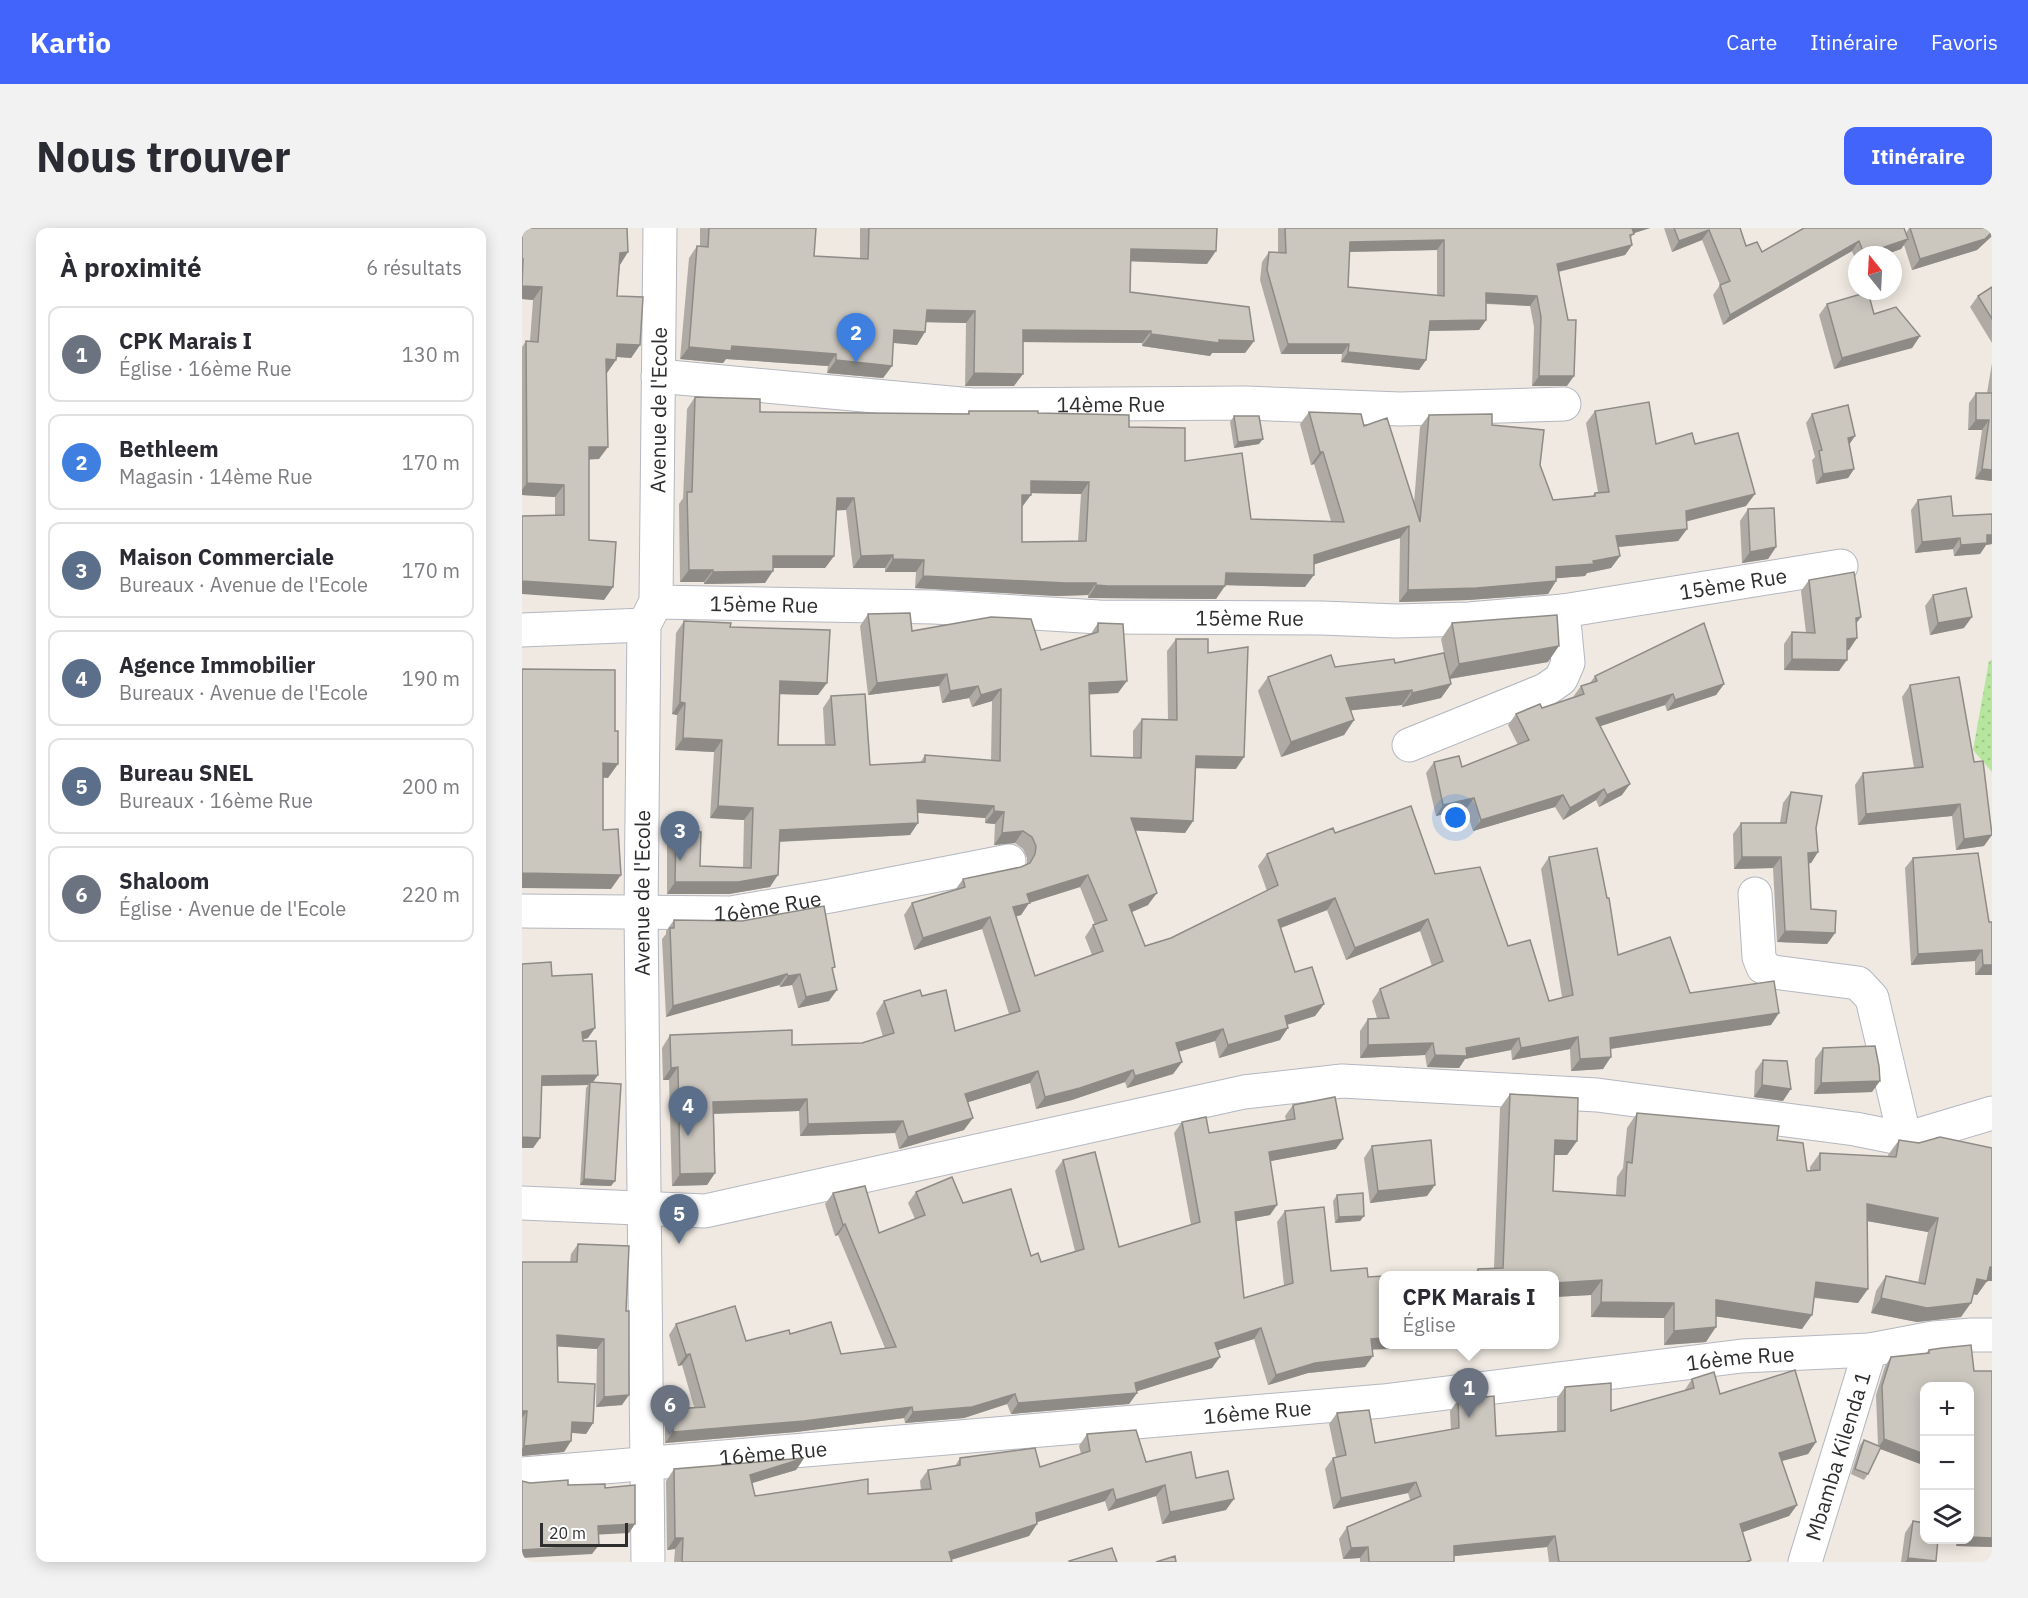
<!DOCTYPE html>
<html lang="fr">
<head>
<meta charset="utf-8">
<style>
  :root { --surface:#fff; --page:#f2f2f3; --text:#2b2b33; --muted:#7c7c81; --line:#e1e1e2; --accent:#4264fb }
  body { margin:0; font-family:"IBM Plex Sans",sans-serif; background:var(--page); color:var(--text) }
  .controls { position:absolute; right:18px; bottom:18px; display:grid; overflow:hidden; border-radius:12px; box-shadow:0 3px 15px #0003 }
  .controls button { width:54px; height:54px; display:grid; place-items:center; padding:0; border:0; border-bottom:2px solid var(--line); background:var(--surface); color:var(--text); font:30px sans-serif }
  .compass { position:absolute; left:1326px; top:18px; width:54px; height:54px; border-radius:50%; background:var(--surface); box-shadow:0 3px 15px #0003; rotate:342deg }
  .scale { position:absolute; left:18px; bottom:15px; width:88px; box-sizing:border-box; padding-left:6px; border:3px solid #2e2e2e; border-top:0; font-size:16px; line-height:21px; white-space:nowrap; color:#2e2e2e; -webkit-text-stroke:4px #fff; paint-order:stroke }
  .you { position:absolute; left:934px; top:590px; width:21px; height:21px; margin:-15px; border:4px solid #fff; border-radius:50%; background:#1a73e8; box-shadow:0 0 0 9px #1a73e833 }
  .badge { display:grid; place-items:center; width:39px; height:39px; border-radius:50%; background:var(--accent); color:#fff; font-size:20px; font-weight:700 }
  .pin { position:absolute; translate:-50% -50px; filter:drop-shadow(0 2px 3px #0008) }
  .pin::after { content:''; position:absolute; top:32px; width:21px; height:18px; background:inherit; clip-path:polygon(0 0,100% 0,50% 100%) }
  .popup { position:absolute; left:857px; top:1043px; width:180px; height:78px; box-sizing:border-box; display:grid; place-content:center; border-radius:12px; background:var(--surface); filter:drop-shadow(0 2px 4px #0005); font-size:20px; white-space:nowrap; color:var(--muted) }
  .popup b { font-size:22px; color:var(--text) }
  .popup::after { content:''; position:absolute; left:50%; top:100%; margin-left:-12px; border:12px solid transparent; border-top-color:var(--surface) }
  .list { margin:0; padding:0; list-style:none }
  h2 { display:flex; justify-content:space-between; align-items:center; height:78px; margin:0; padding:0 24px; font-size:26px }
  h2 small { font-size:20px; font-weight:400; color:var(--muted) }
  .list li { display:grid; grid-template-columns:39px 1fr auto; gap:18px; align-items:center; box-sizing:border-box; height:96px; margin:0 12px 12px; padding:0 12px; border:2px solid var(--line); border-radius:12px }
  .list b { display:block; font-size:22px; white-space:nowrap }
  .list p { margin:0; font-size:20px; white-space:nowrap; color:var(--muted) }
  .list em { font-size:20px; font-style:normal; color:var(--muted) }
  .icon { flex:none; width:33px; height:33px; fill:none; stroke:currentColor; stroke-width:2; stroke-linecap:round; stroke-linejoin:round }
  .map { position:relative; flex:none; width:1470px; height:1334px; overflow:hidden; border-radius:12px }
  header { display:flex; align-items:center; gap:36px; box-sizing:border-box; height:84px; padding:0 30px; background:var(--accent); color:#fff }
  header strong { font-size:28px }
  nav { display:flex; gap:33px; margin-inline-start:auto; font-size:21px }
  .intro { display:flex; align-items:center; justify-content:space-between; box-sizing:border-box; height:144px; padding:0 36px }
  h1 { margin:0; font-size:42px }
  .button { padding:15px 27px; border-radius:12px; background:var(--accent); color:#fff; font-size:21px; font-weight:700 }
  main { display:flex; gap:36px; padding:0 36px }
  aside { flex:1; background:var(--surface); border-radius:12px; box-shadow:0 3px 15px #0003 }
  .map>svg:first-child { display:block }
</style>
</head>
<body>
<header>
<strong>Kartio</strong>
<nav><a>Carte</a><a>Itinéraire</a><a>Favoris</a></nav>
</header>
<div class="intro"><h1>Nous trouver</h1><a class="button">Itinéraire</a></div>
<main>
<aside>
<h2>À proximité<small>6 résultats</small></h2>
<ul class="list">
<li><span class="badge" style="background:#6b7280">1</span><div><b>CPK Marais I</b><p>Église · 16ème Rue</p></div><em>130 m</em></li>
<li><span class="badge" style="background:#3f7fe0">2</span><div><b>Bethleem</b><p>Magasin · 14ème Rue</p></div><em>170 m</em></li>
<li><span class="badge" style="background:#5c6f8a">3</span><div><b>Maison Commerciale</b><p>Bureaux · Avenue de l'Ecole</p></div><em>170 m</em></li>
<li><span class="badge" style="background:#5c6f8a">4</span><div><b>Agence Immobilier</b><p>Bureaux · Avenue de l'Ecole</p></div><em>190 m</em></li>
<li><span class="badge" style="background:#5c6f8a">5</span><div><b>Bureau SNEL</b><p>Bureaux · 16ème Rue</p></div><em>200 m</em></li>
<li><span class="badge" style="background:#6b7280">6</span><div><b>Shaloom</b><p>Église · Avenue de l'Ecole</p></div><em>220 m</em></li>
</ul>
</aside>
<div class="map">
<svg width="1470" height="1334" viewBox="0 0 1470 1334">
  <defs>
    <pattern id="grass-dots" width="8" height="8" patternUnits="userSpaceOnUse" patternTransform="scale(1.5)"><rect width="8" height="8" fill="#b6e59e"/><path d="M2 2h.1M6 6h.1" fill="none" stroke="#9dc588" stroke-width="1.8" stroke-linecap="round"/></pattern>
  </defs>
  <rect width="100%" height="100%" fill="#efe9e1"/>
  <!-- grass -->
  <path fill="url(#grass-dots)" d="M 1470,432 L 1470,544 L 1451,522 L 1467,433 Z"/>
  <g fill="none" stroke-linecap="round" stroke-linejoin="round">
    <defs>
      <g id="minor">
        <path id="s1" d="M 136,148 L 450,177 L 724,175 L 878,181 L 1042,176"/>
        <path id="s2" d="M 134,374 L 412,379 L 577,389 L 800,390 L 874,393 L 947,391 L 1041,383 L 1319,338"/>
        <path d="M 0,402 L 122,397"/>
        <path d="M 887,517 L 1023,462 L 1039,451 L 1046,435 L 1041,383"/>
        <path d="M 1233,666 L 1237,729 L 1241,739 L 1251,744 L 1336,755 L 1350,770 L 1383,911"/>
        <path id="s3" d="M 0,683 L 209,685 L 308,668 L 487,633"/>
        <path d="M 0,975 L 183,983 L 722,864 L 820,853 L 1075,867 L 1333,901 L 1383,911 L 1470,885"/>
        <path id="s4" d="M 0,1246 L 861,1173 L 1220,1128 L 1348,1122 L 1411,1110 L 1450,1107 L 1470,1107"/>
        <path id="s5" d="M 126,1334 L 119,685 L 122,397 L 134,374 L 138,0"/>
        <path id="s6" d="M 1283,1334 L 1348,1122"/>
      </g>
    </defs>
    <!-- minor casing -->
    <use href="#minor" stroke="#b4b7c1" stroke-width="35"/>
    <!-- minor -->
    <use href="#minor" stroke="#fff" stroke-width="33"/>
  </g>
  <!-- wall -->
  <g fill="#afaba4" fill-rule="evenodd">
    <path d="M 0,0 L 98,37 L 95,68 L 118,117 L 109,130 L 94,129 L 85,144 L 77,231 L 67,231 L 67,312 L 91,359 L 82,372 L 33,287 L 33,269 L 0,267 L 0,119 L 4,113 L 8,113 L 11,72 L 0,71 Z"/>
    <path d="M 178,0 L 294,0 L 292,28 L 338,31 L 338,0 L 695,0 L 685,36 L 608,33 L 608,64 L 732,113 L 723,125 L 690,125 L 688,128 L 620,118 L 620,115 L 501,114 L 492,158 L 443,158 L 444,95 L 404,94 L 395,117 L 371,115 L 370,138 L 361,150 L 305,145 L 306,138 L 204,131 L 201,135 L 158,131 L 167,30 L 175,18 L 178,18 Z"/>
    <path d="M 756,0 L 1128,0 L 1112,5 L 1108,11 L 1110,17 L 1103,27 L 1037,43 L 1045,158 L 1010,158 L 1012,99 L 1008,78 L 964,76 L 964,92 L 957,102 L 907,103 L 904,132 L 897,142 L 819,134 L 820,126 L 759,126 L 738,52 L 740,34 L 747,24 L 756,25 ZM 915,22 L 915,67 L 826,59 L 827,24 Z"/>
    <path d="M 1142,0 L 1218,0 L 1224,18 L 1240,24 L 1384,5 L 1387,0 L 1470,0 L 1470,8 L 1455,22 L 1390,42 L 1382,17 L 1379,21 L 1362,27 L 1335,27 L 1335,36 L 1330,23 L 1201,97 L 1191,67 L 1198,57 L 1180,12 L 1150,24 Z"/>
    <path d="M 1470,59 L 1470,115 L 1448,79 L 1456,68 Z"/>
    <path d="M 1305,76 L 1352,86 L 1398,108 L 1390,120 L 1312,141 L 1297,87 Z"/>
    <path d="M 1470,135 L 1470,253 L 1453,251 L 1460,202 L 1446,202 L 1447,175 L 1454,165 L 1465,165 Z"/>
    <path d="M 173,169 L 238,184 L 445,186 L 447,183 L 516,185 L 607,199 L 663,233 L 729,291 L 809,293 L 792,236 L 789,237 L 778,196 L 787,184 L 842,198 L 892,275 L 898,199 L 907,187 L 970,197 L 1018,237 L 1031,272 L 1070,268 L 1073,265 L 1076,264 L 1064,195 L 1073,183 L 1134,216 L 1173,216 L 1224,278 L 1164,293 L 1165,301 L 1156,313 L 1096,319 L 1098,328 L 1089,340 L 1065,345 L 1063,348 L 1034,350 L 1034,353 L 1026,366 L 946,372 L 877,374 L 878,310 L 792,336 L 783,359 L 703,357 L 694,371 L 578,370 L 566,370 L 566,367 L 535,368 L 393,360 L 394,344 L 363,344 L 363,340 L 331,340 L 324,282 L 314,282 L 312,328 L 303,340 L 251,340 L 243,355 L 186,356 L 182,356 L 182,354 L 158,354 L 157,276 L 161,270 L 165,181 ZM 509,265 L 559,266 L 556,313 L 500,314 L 500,279 Z"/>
    <path d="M 1290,186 L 1327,217 L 1332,241 L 1326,250 L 1294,256 L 1290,232 L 1293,229 L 1284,195 Z"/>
    <path d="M 712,188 L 737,216 L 712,220 L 708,194 Z"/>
    <path d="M 1396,272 L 1431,288 L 1470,286 L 1470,316 L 1464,317 L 1458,326 L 1432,328 L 1431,321 L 1393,325 L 1389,282 Z"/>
    <path d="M 1226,281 L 1254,319 L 1246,331 L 1220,335 L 1218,293 Z"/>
    <path d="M 1287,352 L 1334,396 L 1327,422 L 1325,422 L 1317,443 L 1262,442 L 1262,416 L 1270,404 L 1284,405 L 1279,363 Z"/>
    <path d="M 1411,367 L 1442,400 L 1408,407 L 1403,378 Z"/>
    <path d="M 346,386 L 390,403 L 519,422 L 568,407 L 576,395 L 596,465 L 567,466 L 569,528 L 611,530 L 611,503 L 620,491 L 646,492 L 645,423 L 654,411 L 686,425 L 714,541 L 674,540 L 671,593 L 663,605 L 613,602 L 626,677 L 610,684 L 623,718 L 649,710 L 745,663 L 736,638 L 745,626 L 813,605 L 913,646 L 986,718 L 1027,773 L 1040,769 L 1019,641 L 1027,629 L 1096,727 L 1168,765 L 1249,797 L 1089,821 L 1081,841 L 1049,843 L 1048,821 L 990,832 L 989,822 L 943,831 L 937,840 L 934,840 L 905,839 L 903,827 L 838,830 L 838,803 L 846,791 L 855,790 L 850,773 L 858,761 L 910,738 L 898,703 L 824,732 L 805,682 L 759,700 L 773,744 L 802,776 L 793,788 L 765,797 L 758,812 L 697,830 L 693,813 L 657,823 L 660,834 L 651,846 L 605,860 L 603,854 L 550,872 L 514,881 L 508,855 L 446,874 L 442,902 L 377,921 L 373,905 L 278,908 L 277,883 L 192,886 L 193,945 L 185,957 L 150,958 L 147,852 L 141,852 L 140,820 L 148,807 L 270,817 L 340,815 L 361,809 L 354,785 L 362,773 L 400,768 L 433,803 L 487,786 L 460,701 L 392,722 L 382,687 L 390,675 L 433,662 L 441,651 L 499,639 L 505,636 L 505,630 L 501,621 L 493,615 L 472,617 L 473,596 L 463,595 L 463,590 L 396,585 L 388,607 L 257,614 L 248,659 L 207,666 L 145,666 L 145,615 L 154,603 L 178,638 L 221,640 L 222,592 L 188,590 L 192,524 L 153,522 L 155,487 L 150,486 L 154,405 L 162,393 L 208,399 L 296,467 L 258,466 L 256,517 L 303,517 L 301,480 L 309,468 L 348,537 L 398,535 L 403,527 L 469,533 L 470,473 L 450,479 L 447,470 L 420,475 L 417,458 L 346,467 L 338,398 ZM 558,659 L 573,697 L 571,697 L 563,709 L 570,727 L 513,748 L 494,688 L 499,687 L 507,675 Z"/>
    <path d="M 930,395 L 1026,434 L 928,451 L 929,456 L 919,470 L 880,479 L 880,477 L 829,482 L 832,492 L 822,507 L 759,529 L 736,463 L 746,449 L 813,439 L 873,435 L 922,425 L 919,411 Z"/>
    <path d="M 1073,448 L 1202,456 L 1194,467 L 1145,483 L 1143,477 L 1078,498 L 1100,567 L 1077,579 L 1074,572 L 1041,592 L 1033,579 L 951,603 L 944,581 L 914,588 L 904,545 L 912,534 L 940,539 L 996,517 L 986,497 L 994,486 L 1020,480 L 1051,469 L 1059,458 L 1068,455 Z"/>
    <path d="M 1388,457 L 1462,618 L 1434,622 L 1430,588 L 1336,597 L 1333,557 L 1341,545 L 1392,540 L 1380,469 Z"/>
    <path d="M 1269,564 L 1294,600 L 1296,624 L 1289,635 L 1286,636 L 1289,681 L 1313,705 L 1305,716 L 1255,714 L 1251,640 L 1212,641 L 1211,606 L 1219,595 L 1258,595 L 1261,575 Z"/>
    <path d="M 1456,625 L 1470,747 L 1453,747 L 1453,733 L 1389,737 L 1383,640 L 1391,630 Z"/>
    <path d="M 152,692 L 310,743 L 307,773 L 276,780 L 270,757 L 258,759 L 257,757 L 144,789 L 140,711 L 144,706 L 144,703 Z"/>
    <path d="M 0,736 L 30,748 L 66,810 L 61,811 L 71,854 L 89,958 L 58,957 L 64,860 L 66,857 L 19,858 L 18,910 L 11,920 L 0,920 Z"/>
    <path d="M 1301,820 L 1350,864 L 1292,866 L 1293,831 Z"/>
    <path d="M 1241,832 L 1261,873 L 1232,869 L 1233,843 Z"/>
    <path d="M 988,866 L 1055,913 L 1045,927 L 1032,927 L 1031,963 L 1094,967 L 1095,949 L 1101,940 L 1105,900 L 1115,885 L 1255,912 L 1285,943 L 1288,942 L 1288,939 L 1298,925 L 1366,929 L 1366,927 L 1377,912 L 1397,915 L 1470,920 L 1470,1053 L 1465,1053 L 1455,1067 L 1451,1066 L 1439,1089 L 1395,1094 L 1349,1085 L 1354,1063 L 1364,1048 L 1396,1054 L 1406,1004 L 1345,993 L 1336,1075 L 1292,1070 L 1280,1101 L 1194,1088 L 1184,1114 L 1142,1117 L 1142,1090 L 1069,1089 L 1069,1067 L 1032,1069 L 1032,1047 L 951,1047 L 956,1041 L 972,1040 L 978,880 Z"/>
    <path d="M 771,877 L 814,921 L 748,933 L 748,987 L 714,993 L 722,1070 L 762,1057 L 755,994 L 763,983 L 809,1043 L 846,1049 L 921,1119 L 850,1121 L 843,1139 L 786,1145 L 746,1157 L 732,1111 L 696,1122 L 690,1140 L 615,1163 L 615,1165 L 607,1176 L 489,1186 L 485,1176 L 442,1190 L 383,1195 L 382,1190 L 274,1204 L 143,1215 L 143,1192 L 151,1181 L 172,1179 L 160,1137 L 156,1138 L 147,1107 L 154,1096 L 224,1113 L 268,1106 L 319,1126 L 363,1120 L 316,1007 L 313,1008 L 303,976 L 311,965 L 357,1005 L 393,991 L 386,975 L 394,964 L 441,975 L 509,1028 L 519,1034 L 553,1023 L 533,943 L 541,932 L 597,1019 L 669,997 L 652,905 L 660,894 L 687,905 L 764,892 L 763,888 Z"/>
    <path d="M 850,918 L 905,968 L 848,975 L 842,930 Z"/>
    <path d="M 815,967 L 842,988 L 838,993 L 813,995 L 811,973 Z"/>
    <path d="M 56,1016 L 100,1177 L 74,1179 L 75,1121 L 35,1118 L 36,1154 L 71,1195 L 64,1206 L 50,1205 L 49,1213 L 42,1224 L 0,1228 L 0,1034 L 48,1034 L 49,1026 Z"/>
    <path d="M 1449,1117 L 1452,1143 L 1470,1143 L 1470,1319 L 1434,1318 L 1434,1311 L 1448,1311 L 1448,1158 L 1402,1158 L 1402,1251 L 1398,1250 L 1401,1237 L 1358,1221 L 1346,1246 L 1342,1252 L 1329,1246 L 1338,1217 L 1342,1212 L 1356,1218 L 1354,1167 L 1363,1138 L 1369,1129 L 1404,1125 L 1407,1122 L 1420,1120 Z"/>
    <path d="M 1170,1151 L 1294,1214 L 1286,1226 L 1260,1233 L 1275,1277 L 1267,1288 L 1220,1304 L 1229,1332 L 1228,1334 L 1027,1334 L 1025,1319 L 932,1328 L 932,1334 L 838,1334 L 838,1330 L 821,1331 L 817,1311 L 825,1299 L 888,1272 L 886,1265 L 811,1281 L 803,1241 L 811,1230 L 814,1229 L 807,1196 L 815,1185 L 853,1215 L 929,1202 L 928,1183 L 936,1172 L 974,1208 L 1035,1204 L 1035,1170 L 1043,1159 L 1089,1183 L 1162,1163 Z"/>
    <path d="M 565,1206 L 624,1234 L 674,1250 L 704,1282 L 640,1296 L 634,1268 L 586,1283 L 583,1273 L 515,1294 L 515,1296 L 507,1308 L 429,1332 L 430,1334 L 152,1334 L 153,1321 L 145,1322 L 144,1253 L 152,1241 L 282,1230 L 274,1242 L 230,1255 L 233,1268 L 346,1266 L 399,1262 L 398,1253 L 406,1242 L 433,1238 L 438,1230 L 518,1239 L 559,1226 L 557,1218 Z"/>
    <path d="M 1391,1293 L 1413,1334 L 1379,1334 L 1383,1305 Z"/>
  </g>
  <!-- shaded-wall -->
  <g fill="#8e8b86">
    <path d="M 1109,0 L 1128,0 L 1103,8 Z"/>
    <path d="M 1187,2 L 1180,12 L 1150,24 L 1157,13 Z"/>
    <path d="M 1470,4 L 1470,8 L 1455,22 L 1390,42 L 1398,31 Z"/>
    <path d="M 1386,11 L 1379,21 L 1362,27 L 1341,27 Z"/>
    <path d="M 922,12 L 915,22 L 821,24 L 828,14 Z"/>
    <path d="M 1337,13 L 1330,23 L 1201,97 L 1208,87 Z"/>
    <path d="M 1110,17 L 1103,27 L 1028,46 L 1035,36 Z"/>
    <path d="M 609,21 L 694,23 L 685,36 L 600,33 Z"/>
    <path d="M 106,24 L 98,37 L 98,25 Z"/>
    <path d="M 0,58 L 20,59 L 11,72 L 0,71 Z"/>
    <path d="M 964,65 L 1015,68 L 1008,78 L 957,75 Z"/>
    <path d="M 405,82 L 453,83 L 444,95 L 396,94 Z"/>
    <path d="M 964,92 L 957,102 L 901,103 L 908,93 Z"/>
    <path d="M 372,102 L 403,104 L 395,117 L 363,114 Z"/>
    <path d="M 501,102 L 629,103 L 620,115 L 493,114 Z"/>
    <path d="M 629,106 L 697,112 L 732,113 L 723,125 L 690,125 L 688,128 L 620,118 Z"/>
    <path d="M 1398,108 L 1390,120 L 1312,141 L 1320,130 Z"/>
    <path d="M 95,116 L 118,117 L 109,130 L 86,128 Z"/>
    <path d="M 766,116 L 827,116 L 820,126 L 759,126 Z"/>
    <path d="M 210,118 L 314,126 L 306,138 L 204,131 L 201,135 L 158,131 L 167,119 Z"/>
    <path d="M 826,124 L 904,132 L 897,142 L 819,134 Z"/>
    <path d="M 84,131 L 94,132 L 85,145 L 76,144 Z"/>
    <path d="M 314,132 L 370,138 L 361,150 L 305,145 Z"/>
    <path d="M 452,145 L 501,146 L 492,158 L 443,158 Z"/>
    <path d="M 1017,148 L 1052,148 L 1045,158 L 1010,158 Z"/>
    <path d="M 1454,192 L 1467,192 L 1460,202 L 1446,202 Z"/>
    <path d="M 1333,208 L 1327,217 L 1326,210 Z"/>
    <path d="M 741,211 L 737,216 L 712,220 L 716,214 Z"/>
    <path d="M 67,219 L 86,219 L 77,231 L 58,232 Z"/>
    <path d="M 798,224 L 801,224 L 792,236 L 789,237 Z"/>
    <path d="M 1332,241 L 1326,250 L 1294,256 L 1301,246 Z"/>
    <path d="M 1460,241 L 1470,242 L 1470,253 L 1453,251 Z"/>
    <path d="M 509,253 L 567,254 L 559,266 L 500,265 Z"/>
    <path d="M 5,255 L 42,257 L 33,269 L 0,267 L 0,262 Z"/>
    <path d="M 1233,266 L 1224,278 L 1155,296 L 1164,283 Z"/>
    <path d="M 500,267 L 509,267 L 500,279 Z"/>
    <path d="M 315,270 L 332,270 L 324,282 L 306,283 Z"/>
    <path d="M 887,298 L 878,310 L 784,339 L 792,327 Z"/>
    <path d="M 1165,301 L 1156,313 L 1086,320 L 1094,308 Z"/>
    <path d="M 1465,307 L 1470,307 L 1470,316 L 1464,317 L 1458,326 L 1432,328 L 1439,317 Z"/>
    <path d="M 1438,310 L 1431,321 L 1393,325 L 1400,314 Z"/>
    <path d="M 1254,319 L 1246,331 L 1220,335 L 1228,324 Z"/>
    <path d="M 371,327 L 363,340 L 331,340 L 339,328 Z"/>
    <path d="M 251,328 L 312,328 L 303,340 L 242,340 Z"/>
    <path d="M 1098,328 L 1089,340 L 1065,345 L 1063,348 L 1026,351 L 1034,339 Z"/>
    <path d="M 371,331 L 402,332 L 394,344 L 363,344 Z"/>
    <path d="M 167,342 L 191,342 L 182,354 L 158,354 Z"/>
    <path d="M 251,343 L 243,355 L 182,356 L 191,344 Z"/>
    <path d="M 704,345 L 792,347 L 783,359 L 695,357 Z"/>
    <path d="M 401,348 L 574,355 L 566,367 L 535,368 L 393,360 Z"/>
    <path d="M 0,353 L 91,359 L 82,372 L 0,366 Z"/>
    <path d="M 1034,353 L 1026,366 L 946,372 L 877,374 L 886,362 Z"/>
    <path d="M 574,357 L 703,358 L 694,371 L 566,370 Z"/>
    <path d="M 1339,389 L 1331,400 L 1334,390 Z"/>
    <path d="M 1450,389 L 1442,400 L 1408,407 L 1416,395 Z"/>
    <path d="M 1335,410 L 1327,422 L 1317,422 L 1325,411 Z"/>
    <path d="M 1037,418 L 1026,434 L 926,451 L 937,436 Z"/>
    <path d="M 1270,431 L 1325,432 L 1317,443 L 1262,442 Z"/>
    <path d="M 425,446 L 417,458 L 346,467 L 355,455 Z"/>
    <path d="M 258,453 L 305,455 L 296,467 L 250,466 Z"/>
    <path d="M 605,453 L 596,465 L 559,467 L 567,455 Z"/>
    <path d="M 929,456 L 919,470 L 880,479 L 890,465 Z"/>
    <path d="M 1202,456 L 1194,467 L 1145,483 L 1153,472 Z"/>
    <path d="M 456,458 L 447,470 L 420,475 L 428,463 Z"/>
    <path d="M 479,461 L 470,473 L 450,479 L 459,467 Z"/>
    <path d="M 890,462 L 880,477 L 814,484 L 824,470 Z"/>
    <path d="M 1151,466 L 1143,477 L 1067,502 L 1074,490 Z"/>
    <path d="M 158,474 L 163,475 L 155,487 L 150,486 Z"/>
    <path d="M 832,492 L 822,507 L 759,529 L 769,514 Z"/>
    <path d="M 161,510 L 200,512 L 192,524 L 153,522 Z"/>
    <path d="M 674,528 L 722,529 L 714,541 L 666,540 Z"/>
    <path d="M 81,535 L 96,536 L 86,550 L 71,549 Z"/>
    <path d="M 1108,556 L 1100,567 L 1077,579 L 1085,567 Z"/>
    <path d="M 1082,561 L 1074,572 L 1041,592 L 1048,580 Z"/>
    <path d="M 1041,567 L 1033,579 L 951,603 L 959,592 Z"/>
    <path d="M 952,570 L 944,581 L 914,588 L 921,577 Z"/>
    <path d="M 395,572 L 472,578 L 463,590 L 387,584 Z"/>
    <path d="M 1438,576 L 1430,588 L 1336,597 L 1344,586 Z"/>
    <path d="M 196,578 L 231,580 L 222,592 L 188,590 Z"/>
    <path d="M 472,583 L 482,584 L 473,596 L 463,595 Z"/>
    <path d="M 609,590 L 671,593 L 663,605 L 601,602 Z"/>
    <path d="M 396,595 L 388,607 L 249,614 L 258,602 Z"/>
    <path d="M 501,603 L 493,615 L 472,617 L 480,605 Z"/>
    <path d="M 1470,607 L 1462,618 L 1434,622 L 1442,611 Z"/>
    <path d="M 1296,624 L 1289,635 L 1278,637 L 1286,625 Z"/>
    <path d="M 1220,629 L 1259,629 L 1251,640 L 1212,641 Z"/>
    <path d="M 0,645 L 99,647 L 89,661 L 0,660 Z"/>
    <path d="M 256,647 L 248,659 L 207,666 L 145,666 L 153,654 Z"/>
    <path d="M 566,647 L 558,659 L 507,675 L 499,687 L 483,692 L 491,679 L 505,666 Z"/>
    <path d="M 635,665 L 626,677 L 598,689 L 607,677 Z"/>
    <path d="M 813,670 L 805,682 L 748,704 L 756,692 Z"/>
    <path d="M 468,689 L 460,701 L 392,722 L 401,710 Z"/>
    <path d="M 906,691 L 898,703 L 824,732 L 833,720 Z"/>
    <path d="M 1263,703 L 1313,705 L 1305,716 L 1255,714 Z"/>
    <path d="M 1460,722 L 1453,733 L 1389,737 L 1396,726 Z"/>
    <path d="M 1461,737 L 1470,737 L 1470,747 L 1453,747 Z"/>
    <path d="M 265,746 L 257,757 L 144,789 L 151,778 Z"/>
    <path d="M 278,746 L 270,757 L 258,759 L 266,748 Z"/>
    <path d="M 315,762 L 307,773 L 276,780 L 284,769 Z"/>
    <path d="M 802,776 L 793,788 L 754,800 L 763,788 Z"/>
    <path d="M 1257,785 L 1249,797 L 1080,822 L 1088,810 Z"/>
    <path d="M 73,800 L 66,810 L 53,814 L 60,804 Z"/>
    <path d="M 766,800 L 758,812 L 697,830 L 706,817 Z"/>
    <path d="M 701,801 L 693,813 L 646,827 L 654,815 Z"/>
    <path d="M 1056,809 L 1048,821 L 990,832 L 999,820 Z"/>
    <path d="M 997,810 L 989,822 L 943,831 L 937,840 L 905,839 L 913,827 Z"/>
    <path d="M 911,815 L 903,827 L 838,830 L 846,817 Z"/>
    <path d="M 1089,829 L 1081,841 L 1049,843 L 1058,831 Z"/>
    <path d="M 660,834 L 651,846 L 605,860 L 613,848 Z"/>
    <path d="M 156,839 L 147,852 L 141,852 L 149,840 Z"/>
    <path d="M 611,842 L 603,854 L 550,872 L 514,881 L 523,869 Z"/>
    <path d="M 516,843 L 508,855 L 434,878 L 443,866 Z"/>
    <path d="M 76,847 L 69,857 L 68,854 L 66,857 L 13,858 L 20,848 Z"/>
    <path d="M 1358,853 L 1350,864 L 1292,866 L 1299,855 Z"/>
    <path d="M 1240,857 L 1269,861 L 1261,873 L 1232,869 Z"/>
    <path d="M 285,871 L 277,883 L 183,886 L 191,874 Z"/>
    <path d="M 451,890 L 442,902 L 377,921 L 386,909 Z"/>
    <path d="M 381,893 L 373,905 L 278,908 L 286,896 Z"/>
    <path d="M 0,909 L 18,910 L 11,920 L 0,920 Z"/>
    <path d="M 821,911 L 814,921 L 739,935 L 747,924 Z"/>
    <path d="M 1033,912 L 1055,913 L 1045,927 L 1023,927 Z"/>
    <path d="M 193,945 L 185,957 L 150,958 L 158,946 Z"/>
    <path d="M 62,951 L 93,953 L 89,958 L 58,957 Z"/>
    <path d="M 913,957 L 905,968 L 848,975 L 856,963 Z"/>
    <path d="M 1345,976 L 1416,990 L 1406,1004 L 1334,991 Z"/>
    <path d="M 755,977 L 748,987 L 706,995 L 713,984 Z"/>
    <path d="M 842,988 L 838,993 L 813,995 L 817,989 Z"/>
    <path d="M 323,996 L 316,1007 L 313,1008 L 321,997 Z"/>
    <path d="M 1468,1039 L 1470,1039 L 1470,1053 L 1465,1053 L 1455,1067 L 1444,1065 L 1455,1051 Z"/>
    <path d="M 1080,1052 L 1069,1067 L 1032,1069 L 1032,1055 Z"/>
    <path d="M 1294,1054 L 1346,1061 L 1336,1075 L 1283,1068 Z"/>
    <path d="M 1359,1070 L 1449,1075 L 1439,1089 L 1395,1094 L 1349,1085 Z"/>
    <path d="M 1194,1072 L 1290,1087 L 1280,1101 L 1184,1087 Z"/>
    <path d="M 1079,1074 L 1152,1075 L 1142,1090 L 1069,1089 Z"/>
    <path d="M 1194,1099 L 1184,1114 L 1142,1117 L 1152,1103 Z"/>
    <path d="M 739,1100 L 732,1111 L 686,1125 L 693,1115 Z"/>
    <path d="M 35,1107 L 82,1111 L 75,1121 L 28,1118 Z"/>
    <path d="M 861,1110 L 861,1116 L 923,1116 L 921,1119 L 841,1122 L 849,1111 Z"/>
    <path d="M 168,1126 L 160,1137 L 156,1138 L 164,1127 Z"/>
    <path d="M 851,1128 L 843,1139 L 786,1145 L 746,1157 L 754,1147 L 793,1135 Z"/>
    <path d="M 698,1129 L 690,1140 L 606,1166 L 615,1165 L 607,1176 L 489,1186 L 496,1175 L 613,1155 Z"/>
    <path d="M 493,1166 L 485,1176 L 442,1190 L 383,1195 L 391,1184 Z"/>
    <path d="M 107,1167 L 100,1177 L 74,1179 L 82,1169 Z"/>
    <path d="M 390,1179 L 382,1190 L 274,1204 L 143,1215 L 151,1204 Z"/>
    <path d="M 0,1183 L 5,1183 L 0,1190 Z"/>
    <path d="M 50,1194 L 71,1195 L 64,1206 L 43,1204 Z"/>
    <path d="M 1362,1211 L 1402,1226 L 1402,1235 L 1401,1237 L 1356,1220 Z"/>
    <path d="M 49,1213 L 42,1224 L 0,1228 L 0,1221 L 2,1218 Z"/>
    <path d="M 1294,1214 L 1286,1226 L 1249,1236 L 1257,1225 Z"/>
    <path d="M 282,1230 L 274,1242 L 220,1258 L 228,1247 Z"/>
    <path d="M 1402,1244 L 1402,1251 L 1398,1250 Z"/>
    <path d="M 894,1254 L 886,1265 L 811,1281 L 819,1270 Z"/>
    <path d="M 643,1257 L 634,1268 L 586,1283 L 594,1272 Z"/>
    <path d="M 591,1261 L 583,1273 L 506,1297 L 514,1285 Z"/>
    <path d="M 712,1271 L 704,1282 L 640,1296 L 648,1284 Z"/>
    <path d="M 1275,1277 L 1267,1288 L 1210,1308 L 1218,1296 Z"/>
    <path d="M 113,1296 L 107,1305 L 69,1307 L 76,1298 Z"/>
    <path d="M 515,1296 L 507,1308 L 422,1334 L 427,1324 Z"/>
    <path d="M 1033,1308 L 1025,1319 L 924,1329 L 932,1318 Z"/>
    <path d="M 1448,1309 L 1470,1310 L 1470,1319 L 1434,1318 L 1438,1311 L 1448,1311 Z"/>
    <path d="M 153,1310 L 161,1310 L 153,1321 L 145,1322 Z"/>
    <path d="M 77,1317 L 70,1326 L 0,1330 L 0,1322 Z"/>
    <path d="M 846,1319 L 838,1330 L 821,1331 L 829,1320 Z"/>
    <path d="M 1386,1330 L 1414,1333 L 1413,1334 L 1383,1334 Z"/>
  </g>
  <!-- building -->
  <g fill="#cbc7bf" stroke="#8e8b86" stroke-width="1.5" fill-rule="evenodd">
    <path d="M 0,0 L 105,0 L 106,24 L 98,25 L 95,68 L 121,69 L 118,117 L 95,116 L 94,132 L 84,131 L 86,219 L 67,219 L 67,312 L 94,314 L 91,359 L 0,353 L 0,288 L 42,287 L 42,257 L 5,255 L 4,113 L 16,114 L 20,59 L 0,58 L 1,31 L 0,31 Z"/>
    <path d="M 187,0 L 294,0 L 292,28 L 346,31 L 347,0 L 695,0 L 694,23 L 609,21 L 608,64 L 727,79 L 732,113 L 697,112 L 697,115 L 629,106 L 629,103 L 501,102 L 501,146 L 452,145 L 453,83 L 405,82 L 403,104 L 372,102 L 370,138 L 314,132 L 314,126 L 210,118 L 209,123 L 167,119 L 175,18 L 186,19 Z"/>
    <path d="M 763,0 L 1110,0 L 1112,6 L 1108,7 L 1110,17 L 1035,36 L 1046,92 L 1054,92 L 1052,148 L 1017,148 L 1019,89 L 1015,68 L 964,65 L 964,92 L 908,93 L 904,132 L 826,124 L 827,116 L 766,116 L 745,42 L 747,24 L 764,25 ZM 922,12 L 922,68 L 826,59 L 828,14 Z"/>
    <path d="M 1152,0 L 1218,0 L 1224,18 L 1235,14 L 1240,24 L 1282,0 L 1382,0 L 1386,11 L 1342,26 L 1337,13 L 1208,87 L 1198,57 L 1208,53 L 1187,2 L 1157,13 Z"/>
    <path d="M 1388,0 L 1470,0 L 1470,4 L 1463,11 L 1398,31 Z"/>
    <path d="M 1470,59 L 1470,91 L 1456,68 Z"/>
    <path d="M 1346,64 L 1352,86 L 1374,79 L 1398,108 L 1320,130 L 1305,76 Z"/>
    <path d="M 1454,165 L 1470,165 L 1470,242 L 1460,241 L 1467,192 L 1454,192 Z"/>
    <path d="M 173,169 L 238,171 L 238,184 L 447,186 L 447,183 L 516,183 L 516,185 L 607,187 L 607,199 L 663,200 L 663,233 L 720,225 L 729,291 L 822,294 L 801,224 L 798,224 L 787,184 L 839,186 L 842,198 L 865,190 L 898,294 L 907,187 L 970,186 L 970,197 L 1022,202 L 1018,237 L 1031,272 L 1073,268 L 1073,265 L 1087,264 L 1073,183 L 1127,174 L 1134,216 L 1170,205 L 1173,216 L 1216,205 L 1233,266 L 1164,283 L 1165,301 L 1094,308 L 1098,328 L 1071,333 L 1072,336 L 1034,339 L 1034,353 L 955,360 L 886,362 L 887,298 L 792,327 L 792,347 L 704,345 L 703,358 L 586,358 L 574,357 L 574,355 L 544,355 L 401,348 L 402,332 L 371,331 L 371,327 L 339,328 L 332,270 L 315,270 L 312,328 L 251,328 L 251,343 L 191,344 L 191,342 L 167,342 L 165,264 L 170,264 ZM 509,253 L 567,254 L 564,313 L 500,314 L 500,267 L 509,267 Z"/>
    <path d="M 1326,177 L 1333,208 L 1326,210 L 1332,241 L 1301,246 L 1297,223 L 1300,222 L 1290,186 Z"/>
    <path d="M 712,188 L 737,188 L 741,211 L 716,214 Z"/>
    <path d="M 1429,268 L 1431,288 L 1470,286 L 1470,307 L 1465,307 L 1465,315 L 1439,317 L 1438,310 L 1400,314 L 1396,272 Z"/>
    <path d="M 1252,280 L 1254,319 L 1228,324 L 1226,281 Z"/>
    <path d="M 1332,344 L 1339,389 L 1334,390 L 1335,410 L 1325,411 L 1325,432 L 1270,431 L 1270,404 L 1293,405 L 1287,352 Z"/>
    <path d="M 1444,360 L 1450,389 L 1416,395 L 1411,367 Z"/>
    <path d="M 388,385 L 390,403 L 469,389 L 509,391 L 519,422 L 576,404 L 576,395 L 601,396 L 605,453 L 567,455 L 569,528 L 619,530 L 620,491 L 655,492 L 654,411 L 686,411 L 686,425 L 726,419 L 722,529 L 674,528 L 671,593 L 609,590 L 635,665 L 607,677 L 623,718 L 649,710 L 756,657 L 745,626 L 811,600 L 813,605 L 889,578 L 913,646 L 958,639 L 986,718 L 1008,712 L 1027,773 L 1051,767 L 1027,629 L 1075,620 L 1085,670 L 1087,670 L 1096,727 L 1148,709 L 1168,765 L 1252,753 L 1257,785 L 1088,810 L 1089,829 L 1058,831 L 1056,809 L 999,820 L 997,810 L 944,820 L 945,828 L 942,828 L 913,827 L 911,815 L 846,817 L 846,791 L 867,790 L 858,761 L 921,733 L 906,691 L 833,720 L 813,670 L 756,692 L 773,744 L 790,739 L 802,776 L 763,788 L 766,800 L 706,817 L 701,801 L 654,815 L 660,834 L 613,848 L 611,842 L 558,860 L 523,869 L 516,843 L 443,866 L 451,890 L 386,909 L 381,893 L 286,896 L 285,871 L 191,874 L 193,945 L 158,946 L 156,839 L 149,840 L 148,807 L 270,802 L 270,817 L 340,815 L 372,805 L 362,773 L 398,762 L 400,768 L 424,762 L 433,803 L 498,783 L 468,689 L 401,710 L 390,675 L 443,659 L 441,651 L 499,639 L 508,635 L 513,626 L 514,618 L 510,609 L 501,603 L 480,605 L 482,584 L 472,583 L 472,578 L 395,572 L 396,595 L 258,602 L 256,647 L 216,654 L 153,654 L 154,603 L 179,604 L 178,638 L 229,640 L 231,580 L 196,578 L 200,512 L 161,510 L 163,475 L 158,474 L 162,393 L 209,395 L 208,399 L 308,402 L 305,455 L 258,453 L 256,517 L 313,517 L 309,468 L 343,466 L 348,537 L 403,534 L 403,527 L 478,533 L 479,461 L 459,467 L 456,458 L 428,463 L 425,446 L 355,455 L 346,386 ZM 566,647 L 585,692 L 571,697 L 581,723 L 513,748 L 491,679 L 508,675 L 505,666 Z"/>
    <path d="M 1035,387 L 1037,418 L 937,436 L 930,395 Z"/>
    <path d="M 1182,395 L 1202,456 L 1153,472 L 1151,466 L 1074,490 L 1108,556 L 1085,567 L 1082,561 L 1048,580 L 1041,567 L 959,592 L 952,570 L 921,577 L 912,534 L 937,528 L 940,539 L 1007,512 L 994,486 L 1018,476 L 1020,480 L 1062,466 L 1059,458 L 1075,453 L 1073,448 Z"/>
    <path d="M 922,425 L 929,456 L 890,465 L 890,462 L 824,470 L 832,492 L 769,514 L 746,449 L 809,427 L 813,439 L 872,431 L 873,435 Z"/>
    <path d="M 0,441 L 93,442 L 93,503 L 96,503 L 96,536 L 81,535 L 81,602 L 96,601 L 99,647 L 0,645 Z"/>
    <path d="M 1437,449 L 1452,534 L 1461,533 L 1470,607 L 1442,611 L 1438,576 L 1344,586 L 1341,545 L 1401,539 L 1388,457 Z"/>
    <path d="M 1269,564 L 1300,568 L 1294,600 L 1296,624 L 1286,625 L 1289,681 L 1314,683 L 1313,705 L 1263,703 L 1259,629 L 1220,629 L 1219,595 L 1264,595 Z"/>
    <path d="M 1456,625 L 1467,694 L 1470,694 L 1470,737 L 1461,737 L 1460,722 L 1396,726 L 1391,630 Z"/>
    <path d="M 302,678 L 313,739 L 310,740 L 315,762 L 284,769 L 278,746 L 266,748 L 265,746 L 151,778 L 148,700 L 152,700 L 152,692 L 220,693 Z"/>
    <path d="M 29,734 L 30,748 L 70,746 L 73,800 L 60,804 L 61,813 L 74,813 L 76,847 L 20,848 L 18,910 L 0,909 L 0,736 Z"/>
    <path d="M 1353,818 L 1357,838 L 1358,853 L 1299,855 L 1301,820 Z"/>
    <path d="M 1241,832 L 1265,833 L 1269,861 L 1240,857 Z"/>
    <path d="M 68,854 L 99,856 L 93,953 L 62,951 Z"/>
    <path d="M 988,866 L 1056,870 L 1055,913 L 1033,912 L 1031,963 L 1103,968 L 1105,934 L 1110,935 L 1115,885 L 1257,898 L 1255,912 L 1281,915 L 1285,943 L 1298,942 L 1298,925 L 1374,929 L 1377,912 L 1397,915 L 1418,909 L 1470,920 L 1470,1039 L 1468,1039 L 1465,1053 L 1455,1051 L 1449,1075 L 1405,1080 L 1359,1070 L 1364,1048 L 1403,1056 L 1416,990 L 1345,976 L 1346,1061 L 1294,1054 L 1290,1087 L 1194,1072 L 1194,1099 L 1152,1103 L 1152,1075 L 1079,1074 L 1080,1052 L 1032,1055 L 1032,1047 L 956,1047 L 956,1041 L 981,1040 Z"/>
    <path d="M 813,869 L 821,911 L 747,924 L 755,977 L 713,984 L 722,1070 L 771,1055 L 763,983 L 802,979 L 809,1043 L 845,1040 L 846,1049 L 861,1048 L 861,1110 L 849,1111 L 851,1128 L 793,1135 L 754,1147 L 739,1100 L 693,1115 L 698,1129 L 613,1155 L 615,1165 L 496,1175 L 493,1166 L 450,1179 L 391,1184 L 390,1179 L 282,1193 L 151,1204 L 151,1181 L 183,1179 L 168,1126 L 164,1127 L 154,1096 L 213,1078 L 224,1113 L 267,1102 L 268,1106 L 309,1094 L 319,1126 L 374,1119 L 323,996 L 321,997 L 311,965 L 343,958 L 357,1005 L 403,987 L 394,964 L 430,949 L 441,975 L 489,961 L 509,1028 L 516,1025 L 519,1034 L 562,1021 L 541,932 L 573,924 L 597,1019 L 678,994 L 660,894 L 684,889 L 687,905 L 773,891 L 771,877 Z"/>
    <path d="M 909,912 L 913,957 L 856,963 L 850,918 Z"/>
    <path d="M 841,965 L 842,988 L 817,989 L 815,967 Z"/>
    <path d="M 56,1016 L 107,1018 L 104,1083 L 107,1083 L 107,1167 L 82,1169 L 82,1111 L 35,1107 L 36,1154 L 73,1156 L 71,1195 L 50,1194 L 49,1213 L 2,1218 L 5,1183 L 0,1183 L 0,1034 L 55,1034 Z"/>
    <path d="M 1449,1117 L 1452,1143 L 1470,1143 L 1470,1310 L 1448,1309 L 1448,1158 L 1402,1158 L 1402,1226 L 1362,1211 L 1360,1158 L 1369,1129 L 1407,1125 L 1407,1122 L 1420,1120 Z"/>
    <path d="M 1273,1142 L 1294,1214 L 1257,1225 L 1275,1277 L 1218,1296 L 1229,1332 L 1224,1334 L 1037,1334 L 1033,1308 L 932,1318 L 932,1334 L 847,1334 L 846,1319 L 829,1320 L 825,1299 L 899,1268 L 894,1254 L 819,1270 L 811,1230 L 824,1227 L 815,1185 L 847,1182 L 853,1215 L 937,1200 L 936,1172 L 972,1168 L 974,1208 L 1043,1203 L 1043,1159 L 1089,1155 L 1089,1183 L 1172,1160 L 1170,1151 L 1192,1144 L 1198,1166 Z"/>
    <path d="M 614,1202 L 624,1234 L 669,1224 L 674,1250 L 706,1243 L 712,1271 L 648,1284 L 643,1257 L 594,1272 L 591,1261 L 514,1285 L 515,1296 L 427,1324 L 430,1334 L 160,1334 L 161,1310 L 153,1310 L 152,1241 L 282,1230 L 228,1247 L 233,1268 L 346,1251 L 346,1266 L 409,1261 L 406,1242 L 438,1237 L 438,1230 L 513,1220 L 518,1239 L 568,1223 L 565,1206 Z"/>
    <path d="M 1342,1212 L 1359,1219 L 1346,1246 L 1333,1241 Z"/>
    <path d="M 46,1252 L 46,1257 L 83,1256 L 83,1260 L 113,1257 L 113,1296 L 76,1298 L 77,1317 L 0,1322 L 0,1253 L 8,1255 Z"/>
    <path d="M 1391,1293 L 1402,1295 L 1402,1311 L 1416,1311 L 1414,1333 L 1386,1330 Z"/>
    <path d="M 590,1320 L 595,1334 L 548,1334 L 547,1333 Z"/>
    <path d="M 653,1328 L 654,1334 L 634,1334 Z"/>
  </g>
  <g text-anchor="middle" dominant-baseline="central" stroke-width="4.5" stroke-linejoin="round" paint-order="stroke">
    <!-- street labels -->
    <g font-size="21" fill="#2e2e2e" stroke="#fff">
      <text stroke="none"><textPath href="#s1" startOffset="454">14ème Rue</textPath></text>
      <text stroke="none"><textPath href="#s5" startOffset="1155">Avenue de l'Ecole</textPath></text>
      <text stroke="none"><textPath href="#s2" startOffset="1080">15ème Rue</textPath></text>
      <text stroke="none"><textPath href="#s2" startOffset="108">15ème Rue</textPath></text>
      <text stroke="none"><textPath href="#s2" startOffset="594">15ème Rue</textPath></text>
      <text stroke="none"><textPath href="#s5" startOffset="669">Avenue de l'Ecole</textPath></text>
      <text stroke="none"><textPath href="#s3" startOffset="246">16ème Rue</textPath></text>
      <text stroke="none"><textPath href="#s4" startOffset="1224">16ème Rue</textPath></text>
      <text stroke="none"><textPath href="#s4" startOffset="738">16ème Rue</textPath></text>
      <text stroke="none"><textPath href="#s4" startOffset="252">16ème Rue</textPath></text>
      <text stroke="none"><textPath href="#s6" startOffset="111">Mbamba Kilenda 1</textPath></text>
    </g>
  </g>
</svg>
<div class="controls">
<button>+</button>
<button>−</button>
<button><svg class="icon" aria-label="layers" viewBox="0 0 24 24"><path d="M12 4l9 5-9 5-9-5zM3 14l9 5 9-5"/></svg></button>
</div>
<svg class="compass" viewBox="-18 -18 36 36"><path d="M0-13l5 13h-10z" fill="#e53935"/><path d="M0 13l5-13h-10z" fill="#7c7c81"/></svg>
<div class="scale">20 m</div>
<div class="you"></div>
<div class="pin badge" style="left:947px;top:1190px;background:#6b7280">1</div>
<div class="popup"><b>CPK Marais I</b>Église</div>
<div class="pin badge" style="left:334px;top:135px;background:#3f7fe0">2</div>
<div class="pin badge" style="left:158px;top:633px;background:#5c6f8a">3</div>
<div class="pin badge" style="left:166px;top:908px;background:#5c6f8a">4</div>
<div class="pin badge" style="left:157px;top:1016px;background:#5c6f8a">5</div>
<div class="pin badge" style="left:148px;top:1207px;background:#6b7280">6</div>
</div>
</main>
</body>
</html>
